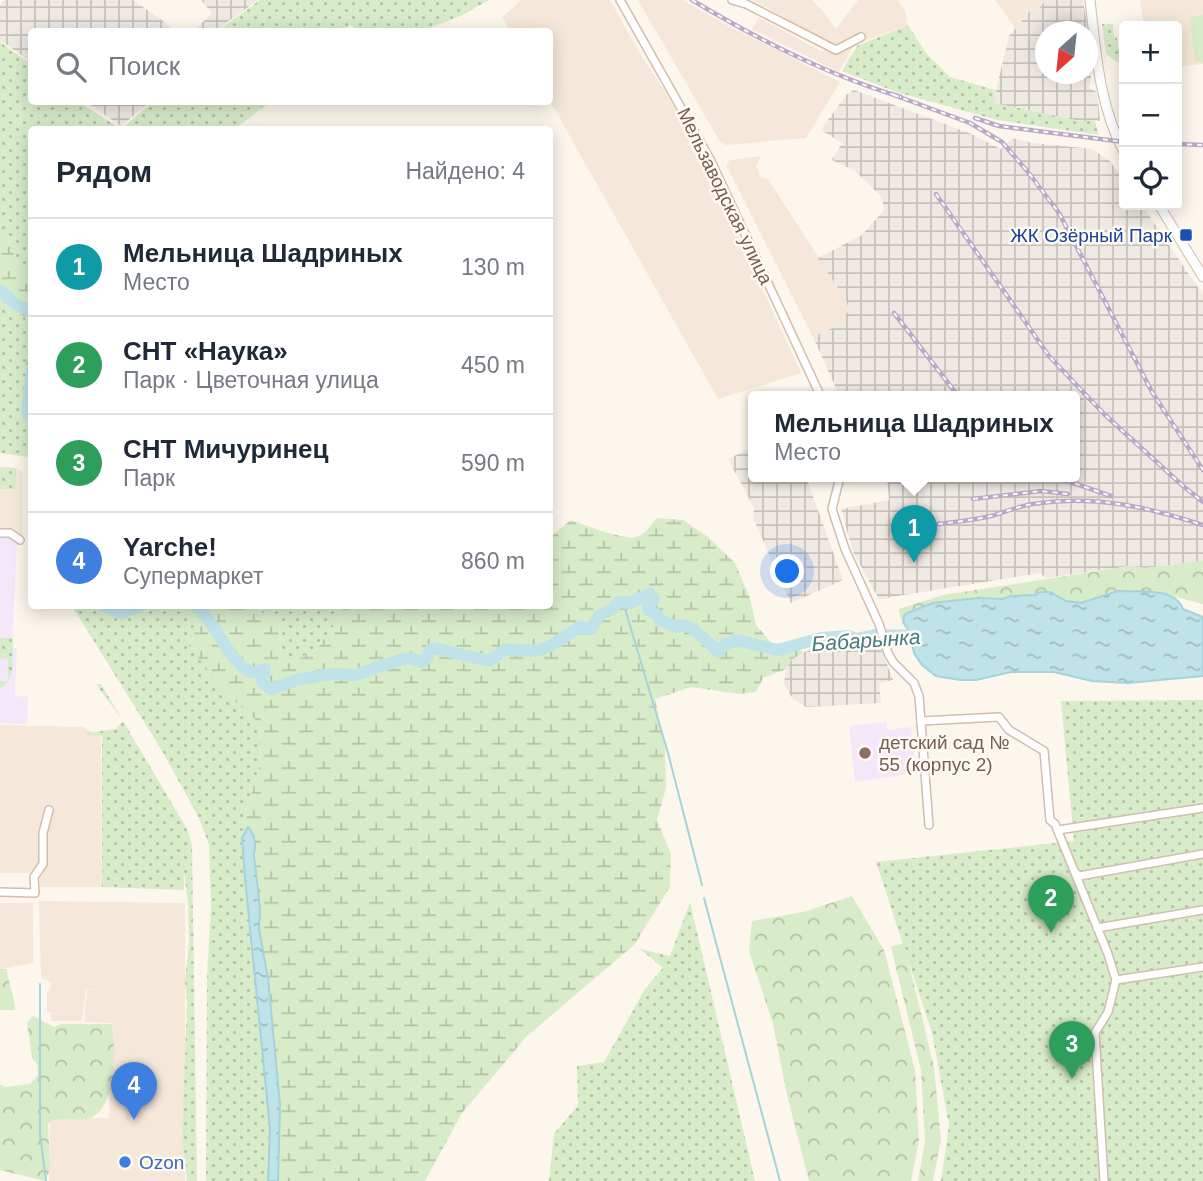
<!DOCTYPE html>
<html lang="ru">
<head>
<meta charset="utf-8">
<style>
  :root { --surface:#fff; --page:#f6f6f7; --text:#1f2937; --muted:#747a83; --line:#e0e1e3; --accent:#e76f51 }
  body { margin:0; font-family:Arial,sans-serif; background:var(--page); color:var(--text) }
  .controls { position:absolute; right:21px; top:21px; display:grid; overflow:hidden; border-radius:7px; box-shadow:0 4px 18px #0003 }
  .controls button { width:63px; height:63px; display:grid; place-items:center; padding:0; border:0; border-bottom:2px solid var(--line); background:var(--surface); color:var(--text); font:35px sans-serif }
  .compass { position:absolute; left:1035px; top:21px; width:63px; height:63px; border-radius:50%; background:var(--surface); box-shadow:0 4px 18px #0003; rotate:207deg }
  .you { position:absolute; left:788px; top:572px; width:24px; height:24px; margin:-18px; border:5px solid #fff; border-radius:50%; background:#1a73e8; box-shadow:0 0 0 10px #1a73e833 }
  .badge { display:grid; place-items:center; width:46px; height:46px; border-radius:50%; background:var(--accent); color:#fff; font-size:23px; font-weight:700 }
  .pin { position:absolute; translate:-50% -58px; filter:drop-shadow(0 2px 4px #0008) }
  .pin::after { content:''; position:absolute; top:37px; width:24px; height:21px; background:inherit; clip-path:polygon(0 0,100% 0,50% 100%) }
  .popup { position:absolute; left:748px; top:391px; width:332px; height:91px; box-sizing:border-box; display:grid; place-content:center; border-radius:7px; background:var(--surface); filter:drop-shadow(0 2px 5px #0005); font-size:23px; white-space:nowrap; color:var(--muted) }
  .popup b { font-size:26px; color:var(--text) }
  .popup::after { content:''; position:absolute; left:50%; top:100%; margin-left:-14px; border:14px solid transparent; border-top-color:var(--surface) }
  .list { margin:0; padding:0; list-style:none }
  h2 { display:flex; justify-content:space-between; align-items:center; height:91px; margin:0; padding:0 28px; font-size:30px }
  h2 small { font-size:23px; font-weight:400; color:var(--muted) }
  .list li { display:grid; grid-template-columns:46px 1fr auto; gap:21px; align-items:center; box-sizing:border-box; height:98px; padding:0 28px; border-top:2px solid var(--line) }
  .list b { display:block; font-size:26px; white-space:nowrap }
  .list p { margin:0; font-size:23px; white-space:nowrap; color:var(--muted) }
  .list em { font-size:23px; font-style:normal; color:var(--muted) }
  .icon { flex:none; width:38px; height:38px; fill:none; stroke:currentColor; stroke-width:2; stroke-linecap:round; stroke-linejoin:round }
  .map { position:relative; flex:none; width:1203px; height:1181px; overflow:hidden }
  .search { position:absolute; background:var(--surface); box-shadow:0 4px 18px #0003; left:28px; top:28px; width:525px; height:77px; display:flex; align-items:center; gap:18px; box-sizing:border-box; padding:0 24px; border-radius:7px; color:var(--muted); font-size:26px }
  .panel { position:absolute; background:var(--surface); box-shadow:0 4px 18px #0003; left:28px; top:126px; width:525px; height:483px; border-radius:7px }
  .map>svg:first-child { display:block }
</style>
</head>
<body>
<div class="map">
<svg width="1203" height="1181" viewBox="0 0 1203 1181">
  <defs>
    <pattern id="industrial-grid" width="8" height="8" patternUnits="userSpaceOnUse" patternTransform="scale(1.75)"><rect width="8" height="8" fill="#efe9e4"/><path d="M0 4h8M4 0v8" fill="none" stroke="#c7c0bb"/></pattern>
    <pattern id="grass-dots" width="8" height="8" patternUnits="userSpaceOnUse" patternTransform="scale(1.75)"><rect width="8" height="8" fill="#d8ecc9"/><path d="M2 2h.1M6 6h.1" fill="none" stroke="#b4c2a5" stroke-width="1.8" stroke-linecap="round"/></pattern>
    <pattern id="forest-crowns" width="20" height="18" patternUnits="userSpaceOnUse" patternTransform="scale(1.75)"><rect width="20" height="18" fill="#d8ecc9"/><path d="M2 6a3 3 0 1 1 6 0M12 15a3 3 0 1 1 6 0" fill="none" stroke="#b4c2a5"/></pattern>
    <pattern id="wetland-marsh" width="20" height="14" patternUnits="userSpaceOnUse" patternTransform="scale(1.75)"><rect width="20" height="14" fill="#d8ecc9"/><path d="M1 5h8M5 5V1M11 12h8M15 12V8" fill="none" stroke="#b4c2a5"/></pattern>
    <pattern id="water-ripples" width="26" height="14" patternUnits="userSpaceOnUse" patternTransform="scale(1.75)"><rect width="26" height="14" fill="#bfe3e8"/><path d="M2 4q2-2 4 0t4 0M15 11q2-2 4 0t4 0" fill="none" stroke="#a0bbbe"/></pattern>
  </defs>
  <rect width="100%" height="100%" fill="#fdf6ec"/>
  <!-- residential -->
  <g fill="#f5e8da">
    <path d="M 522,0 L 610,0 L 641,55 L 688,127 L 801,373 L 718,399 L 550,101 L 550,32 L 510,31 L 502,17 Z"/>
    <path d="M 638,0 L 683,0 L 727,25 L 840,82 L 806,138 L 726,145 L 720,142 Z"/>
    <path d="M 753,0 L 812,0 L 822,10 L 836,29 L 858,0 L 898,0 L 905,11 L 907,25 L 854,45 L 839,72 L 752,29 L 759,18 L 823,52 L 828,42 Z"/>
    <path d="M 995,0 L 1045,0 L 1040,8 L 1032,9 L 1015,28 Z"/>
    <path d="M 1140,0 L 1203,0 L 1203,64 L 1177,67 L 1177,26 L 1144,26 Z"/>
    <path d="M 761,156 L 756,166 L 761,178 L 768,179 L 846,300 L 849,310 L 839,325 L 813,337 L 726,165 L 730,160 Z"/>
    <path d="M 0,467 L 16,468 L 23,472 L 23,545 L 17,544 L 10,537 L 0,537 Z"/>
    <path d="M 0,725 L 83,727 L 101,737 L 102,887 L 40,887 L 39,873 L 0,873 Z"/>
    <path d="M 39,901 L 185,903 L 185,1181 L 49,1181 L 50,1117 L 109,1118 L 111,1023 L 84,1022 L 87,991 L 96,988 L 86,990 L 82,1021 L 51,1021 L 51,1012 L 47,1012 L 47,994 L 52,983 L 41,977 Z"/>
    <path d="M 0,903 L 33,903 L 33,963 L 0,969 Z"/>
  </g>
  <!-- industrial -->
  <g fill="url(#industrial-grid)" fill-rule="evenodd">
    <path d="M 3,0 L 133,0 L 177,31 L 32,32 L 31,62 L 0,40 L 0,6 Z"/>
    <path d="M 201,0 L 258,0 L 226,23 L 218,31 L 194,31 L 212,13 Z"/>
    <path d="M 1045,0 L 1083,0 L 1093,64 L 1089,88 L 1097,92 L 1100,121 L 1080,121 L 993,103 L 1009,36 L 1032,9 L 1040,8 ZM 1046,32 L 1088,32 L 1088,74 L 1046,74 Z"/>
    <path d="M 854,90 L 969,133 L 1001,149 L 1012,138 L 1033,143 L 1092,149 L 1110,161 L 1124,181 L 1124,205 L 1142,205 L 1203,295 L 1203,561 L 1145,568 L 1130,566 L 1046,578 L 1040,573 L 879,599 L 853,552 L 841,509 L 889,500 L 887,477 L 1075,477 L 1075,397 L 840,397 L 813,337 L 839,325 L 849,310 L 846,300 L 818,258 L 862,235 L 885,209 L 880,195 L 855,171 L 832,160 L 842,143 L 821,130 L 846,95 Z"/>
    <path d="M 86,102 L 150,102 L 121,126 Z"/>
    <path d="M 753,447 L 753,477 L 806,477 L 843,580 L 791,603 L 753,518 L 754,508 L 728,459 Z"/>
    <path d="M 877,639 L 893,680 L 879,683 L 881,703 L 806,707 L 793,699 L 784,684 L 786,669 L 791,660 L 804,652 L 824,646 Z"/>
  </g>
  <!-- education -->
  <g fill="#f3e8fa">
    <path d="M 0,537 L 10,537 L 17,544 L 12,648 L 17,648 L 15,696 L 28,697 L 27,724 L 0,723 Z"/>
    <path d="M 886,722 L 887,730 L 911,727 L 916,773 L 855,782 L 849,726 Z"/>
  </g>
  <!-- grass -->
  <g fill="url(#grass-dots)">
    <path d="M 260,0 L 489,0 L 463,15 L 422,31 L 357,31 L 351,25 L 340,31 L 220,31 L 227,24 Z"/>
    <path d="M 1102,24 L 1113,24 L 1114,37 L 1117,38 L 1118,49 L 1121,49 L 1123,61 L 1117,62 L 1106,54 Z"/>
    <path d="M 908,25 L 926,53 L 950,77 L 995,90 L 994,103 L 1080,121 L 1095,121 L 1099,135 L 997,120 L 896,92 L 842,71 L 857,46 Z"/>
    <path d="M 0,42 L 31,64 L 32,102 L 79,102 L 121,129 L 153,102 L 270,102 L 235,129 L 32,130 L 31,276 L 20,268 L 0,223 Z"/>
    <path d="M 0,297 L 7,307 L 25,317 L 31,336 L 26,365 L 27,419 L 31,422 L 31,460 L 28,457 L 0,453 Z"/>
    <path d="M 0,467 L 16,468 L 16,489 L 0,489 Z"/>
    <path d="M 72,606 L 101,606 L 111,613 L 126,617 L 151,606 L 176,606 L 184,610 L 195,620 L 225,692 L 259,723 L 261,761 L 243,821 L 242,838 L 270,1129 L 268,1181 L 206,1181 L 207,977 L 211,907 L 209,845 L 199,818 L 161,749 Z"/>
    <path d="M 252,606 L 344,606 L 338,620 L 317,649 L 290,663 L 282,655 L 279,624 Z"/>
    <path d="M 0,638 L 13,638 C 12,654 17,682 0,688 L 0,681 L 8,681 L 8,659 L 0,658 Z"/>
    <path d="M 96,684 L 101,684 L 187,829 L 192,845 L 197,1181 L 187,1181 L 182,1137 L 187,1004 L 185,979 L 189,944 L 188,903 L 184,871 L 184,890 L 102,887 L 102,736 L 86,735 L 86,733 L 116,729 L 123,721 Z"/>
    <path d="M 1203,700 L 1203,1181 L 941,1181 L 949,1125 L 932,1033 L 876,862 L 1074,841 L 1061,701 Z"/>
    <path d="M 690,902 L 755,1181 L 549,1181 L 554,1134 L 578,1105 L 577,1066 L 604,1062 L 645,989 L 663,968 L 640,949 L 670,956 Z"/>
  </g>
  <!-- forest -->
  <g fill="url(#forest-crowns)">
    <path d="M 1203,561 L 1203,604 L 1156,592 L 1118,591 L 1081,604 L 1066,601 L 1050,592 L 1002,599 L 978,598 L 933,603 L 907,613 L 904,621 L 900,617 L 899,609 L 943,595 L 1131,566 L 1145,568 Z"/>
    <path d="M 852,896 L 884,950 L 915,1070 L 919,1141 L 911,1181 L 809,1181 L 787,1095 L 773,1024 L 749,951 L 752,921 L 803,912 Z"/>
    <path d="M 904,943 L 934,1067 L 941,1140 L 933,1181 L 918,1181 L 925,1141 L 921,1070 L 891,947 Z"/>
    <path d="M 0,969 L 7,969 C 8,984 15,996 15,1010 L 0,1010 Z"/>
    <path d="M 33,1016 L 54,1027 L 61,1024 L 111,1024 C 118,1046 116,1110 90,1118 C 75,1123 61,1114 48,1124 L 50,1170 L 45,1181 L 0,1170 L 0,1084 L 5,1087 L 30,1084 L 38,1075 L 37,1064 L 32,1058 L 27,1023 Z"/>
  </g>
  <!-- wetland -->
  <g fill="url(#wetland-marsh)">
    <path d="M 0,223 L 20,268 L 31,276 L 31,422 L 23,413 L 26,365 L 31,336 L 25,317 L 7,307 L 0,297 Z"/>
    <path d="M 657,518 L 683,520 L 708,537 L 735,563 L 750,598 L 756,625 L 773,645 L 786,645 L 804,652 L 791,660 L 786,669 L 763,678 L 756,692 L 739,694 L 691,687 L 655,699 L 665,747 L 666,788 L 657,820 L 671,854 L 670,887 L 634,945 L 527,1036 L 462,1113 L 425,1181 L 278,1181 L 280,1105 L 268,978 L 259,929 L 255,843 L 249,827 L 244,832 L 242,838 L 243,821 L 261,761 L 259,723 L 225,692 L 189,646 L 195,620 L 176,606 L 252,606 L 279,624 L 282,655 L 290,663 L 317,649 L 338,620 L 344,606 L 550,606 L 550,537 L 571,520 C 584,525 623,540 636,537 C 646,534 651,525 657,518 Z"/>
    <path d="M 101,606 L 151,606 C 129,615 122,621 101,606 Z"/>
  </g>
  <!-- park -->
  <path fill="#d8ecc9" d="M 1203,15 L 1203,62 L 1202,62 L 1195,61 L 1190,17 Z"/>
  <!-- water -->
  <g fill="url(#water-ripples)" stroke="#a5d3da" stroke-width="2">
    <path d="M 1118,591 C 1138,592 1175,587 1183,609 L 1203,617 L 1203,676 L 1128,683 L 1092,681 L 1054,672 L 1011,672 L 976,680 L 960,680 L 936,676 L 922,665 L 914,653 L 910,633 L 903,622 L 904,616 L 907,613 L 933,603 L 978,598 L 1002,599 L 1011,596 L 1035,595 L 1040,592 L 1050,592 L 1066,601 L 1081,603 Z"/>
    <path d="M 248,827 C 254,834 257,844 254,854 L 260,909 L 259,929 L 268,978 L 280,1105 L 278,1181 L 268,1181 L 270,1129 L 245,878 L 242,838 Z"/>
  </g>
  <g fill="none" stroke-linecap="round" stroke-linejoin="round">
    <!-- stream -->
    <g stroke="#a5d3da" stroke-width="2">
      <path d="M 623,602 L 668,753 L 702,885"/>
      <path d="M 704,898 L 780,1181"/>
      <path d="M 40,984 L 40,1134 L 46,1181"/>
    </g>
    <!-- river -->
    <g stroke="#bfe3e8" stroke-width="12">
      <path d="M 0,290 L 15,304 L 32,312"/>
      <path d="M 32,371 L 27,413 L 32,417"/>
      <path d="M 105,606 L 121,614 L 140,606"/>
      <path d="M 196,606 C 200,611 206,616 210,622 C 224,640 231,663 253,673 L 265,669 L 262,682 L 271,689 L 296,680 L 331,674 L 355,675 L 403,659 L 411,658 L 421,662 L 426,659 L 430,650 L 434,648 L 489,661 L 506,649 C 545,654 547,649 579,627 L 591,629 L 599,616 L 611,610 L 618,602 L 630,603 L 650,594 L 654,599 L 648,607 L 648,610 L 658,615 L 661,621 L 669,623 L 674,627 L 684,625 L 693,629 L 719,652 L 724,645 L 737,640 L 778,650 L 821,638 L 849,636 L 856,639 L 875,635 L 927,636"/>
    </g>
    <defs>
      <g id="minor">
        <path d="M 620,0 L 711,161 L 821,397"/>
        <path d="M 732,0 L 746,4 L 836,50 L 861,37"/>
        <path d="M 840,477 L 832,509 L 845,549 L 879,624 L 888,653 L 893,662 L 914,683 L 919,696 L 929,825"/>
        <path d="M 0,533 L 10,533 L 20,540"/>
        <path d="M 921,721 L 999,717 L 1009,730 L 1044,751 L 1050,820 L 1055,824 L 1108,954 L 1116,980 L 1108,1012 L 1095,1033 L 1104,1181"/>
        <path d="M 1058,830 L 1203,808"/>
        <path d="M 1076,873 L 1079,876 L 1203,854"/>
        <path d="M 0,892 L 35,893 L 34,877 L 43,864 L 43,833 L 49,810"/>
        <path d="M 1097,928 L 1203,910"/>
        <path d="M 1116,980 L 1203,967"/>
      </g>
      <g id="tertiary">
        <path d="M 1090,0 C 1096,52 1099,105 1124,152"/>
        <path d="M 1159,205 L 1203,277"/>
      </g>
    </defs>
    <!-- minor casing -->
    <use href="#minor" stroke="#d1beb0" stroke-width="10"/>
    <!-- tertiary casing -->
    <use href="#tertiary" stroke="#d1beb0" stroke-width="11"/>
    <!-- minor -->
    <use href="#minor" stroke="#fff" stroke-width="7"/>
    <!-- tertiary -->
    <use href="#tertiary" stroke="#fff" stroke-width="9"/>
    <defs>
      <g id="rail">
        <path d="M 692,0 C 757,39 827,75 901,97"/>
        <path d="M 894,95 L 970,123 L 1002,142 L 1028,172 L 1059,213 L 1152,392 L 1203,470"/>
        <path d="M 975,118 L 999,126 L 1124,142"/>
        <path d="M 1177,144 L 1203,145"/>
        <path d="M 936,194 L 1049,356 L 1104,414 L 1183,486 L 1203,502"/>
        <path d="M 894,313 L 959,397"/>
        <path d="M 1056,477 L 1111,496"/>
        <path d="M 973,499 L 1041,491 L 1068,494"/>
        <path d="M 938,524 C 956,522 974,520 991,516 C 1005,512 1019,506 1033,504 C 1095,495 1144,506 1203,525"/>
      </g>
    </defs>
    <!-- rail casing -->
    <use href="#rail" stroke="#b9a8c9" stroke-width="4.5"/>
    <!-- rail -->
    <use href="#rail" stroke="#fffaf3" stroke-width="2" stroke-dasharray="5" stroke-linecap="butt"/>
  </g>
  <!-- markers -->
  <rect fill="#1a4fb4" stroke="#fffaf3" stroke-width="2.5" x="1179" y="228" width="14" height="14" rx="3.5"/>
  <circle fill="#8d6e63" stroke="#fffaf3" stroke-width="2.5" cx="865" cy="753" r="7"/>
  <circle fill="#3f7fe0" stroke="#fffaf3" stroke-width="2.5" cx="125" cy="1162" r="7"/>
  <g text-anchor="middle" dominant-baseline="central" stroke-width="5" stroke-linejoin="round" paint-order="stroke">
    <!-- street labels -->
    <g font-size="19" fill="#7a5c4d" stroke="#fffaf3">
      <text transform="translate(725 196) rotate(64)">Мельзаводская улица</text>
    </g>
    <!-- transit labels -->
    <g font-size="19" fill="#164399" stroke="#fffaf3" text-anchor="end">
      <text x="1172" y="235">ЖК Озёрный Парк</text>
    </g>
    <!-- education labels -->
    <g font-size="19" fill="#785e54" stroke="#fffaf3" text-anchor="start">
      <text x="879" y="742">детский сад №<tspan x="879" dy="22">55 (корпус 2)</tspan></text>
    </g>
    <!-- shop labels -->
    <g font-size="19" fill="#366cbe" stroke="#fffaf3" text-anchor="start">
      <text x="139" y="1162">Ozon</text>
    </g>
    <!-- water labels -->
    <g font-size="21" font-style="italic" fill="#437c86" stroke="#fffaf3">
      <text transform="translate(866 640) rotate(-4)">Бабарынка</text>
    </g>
  </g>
</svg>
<div class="controls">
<button>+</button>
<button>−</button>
<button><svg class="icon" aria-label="locate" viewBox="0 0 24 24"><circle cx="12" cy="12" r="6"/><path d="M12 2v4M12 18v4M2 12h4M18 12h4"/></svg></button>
</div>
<svg class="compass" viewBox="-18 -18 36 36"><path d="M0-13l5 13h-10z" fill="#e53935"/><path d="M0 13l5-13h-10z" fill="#747a83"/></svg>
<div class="you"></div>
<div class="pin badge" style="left:914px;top:563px;background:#0f9aa8">1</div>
<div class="popup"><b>Мельница Шадриных</b>Место</div>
<div class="pin badge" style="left:1051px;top:933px;background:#2e9e5b">2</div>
<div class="pin badge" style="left:1072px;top:1079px;background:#2e9e5b">3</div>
<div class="pin badge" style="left:134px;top:1120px;background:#3f7fe0">4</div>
<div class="search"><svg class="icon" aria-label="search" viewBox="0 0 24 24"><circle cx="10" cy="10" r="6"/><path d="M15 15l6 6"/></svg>Поиск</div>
<section class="panel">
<h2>Рядом<small>Найдено: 4</small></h2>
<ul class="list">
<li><span class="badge" style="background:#0f9aa8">1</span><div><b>Мельница Шадриных</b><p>Место</p></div><em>130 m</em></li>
<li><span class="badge" style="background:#2e9e5b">2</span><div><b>СНТ «Наука»</b><p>Парк · Цветочная улица</p></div><em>450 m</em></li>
<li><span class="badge" style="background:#2e9e5b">3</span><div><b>СНТ Мичуринец</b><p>Парк</p></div><em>590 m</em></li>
<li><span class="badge" style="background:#3f7fe0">4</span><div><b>Yarche!</b><p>Супермаркет</p></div><em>860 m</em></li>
</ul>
</section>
</div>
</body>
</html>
